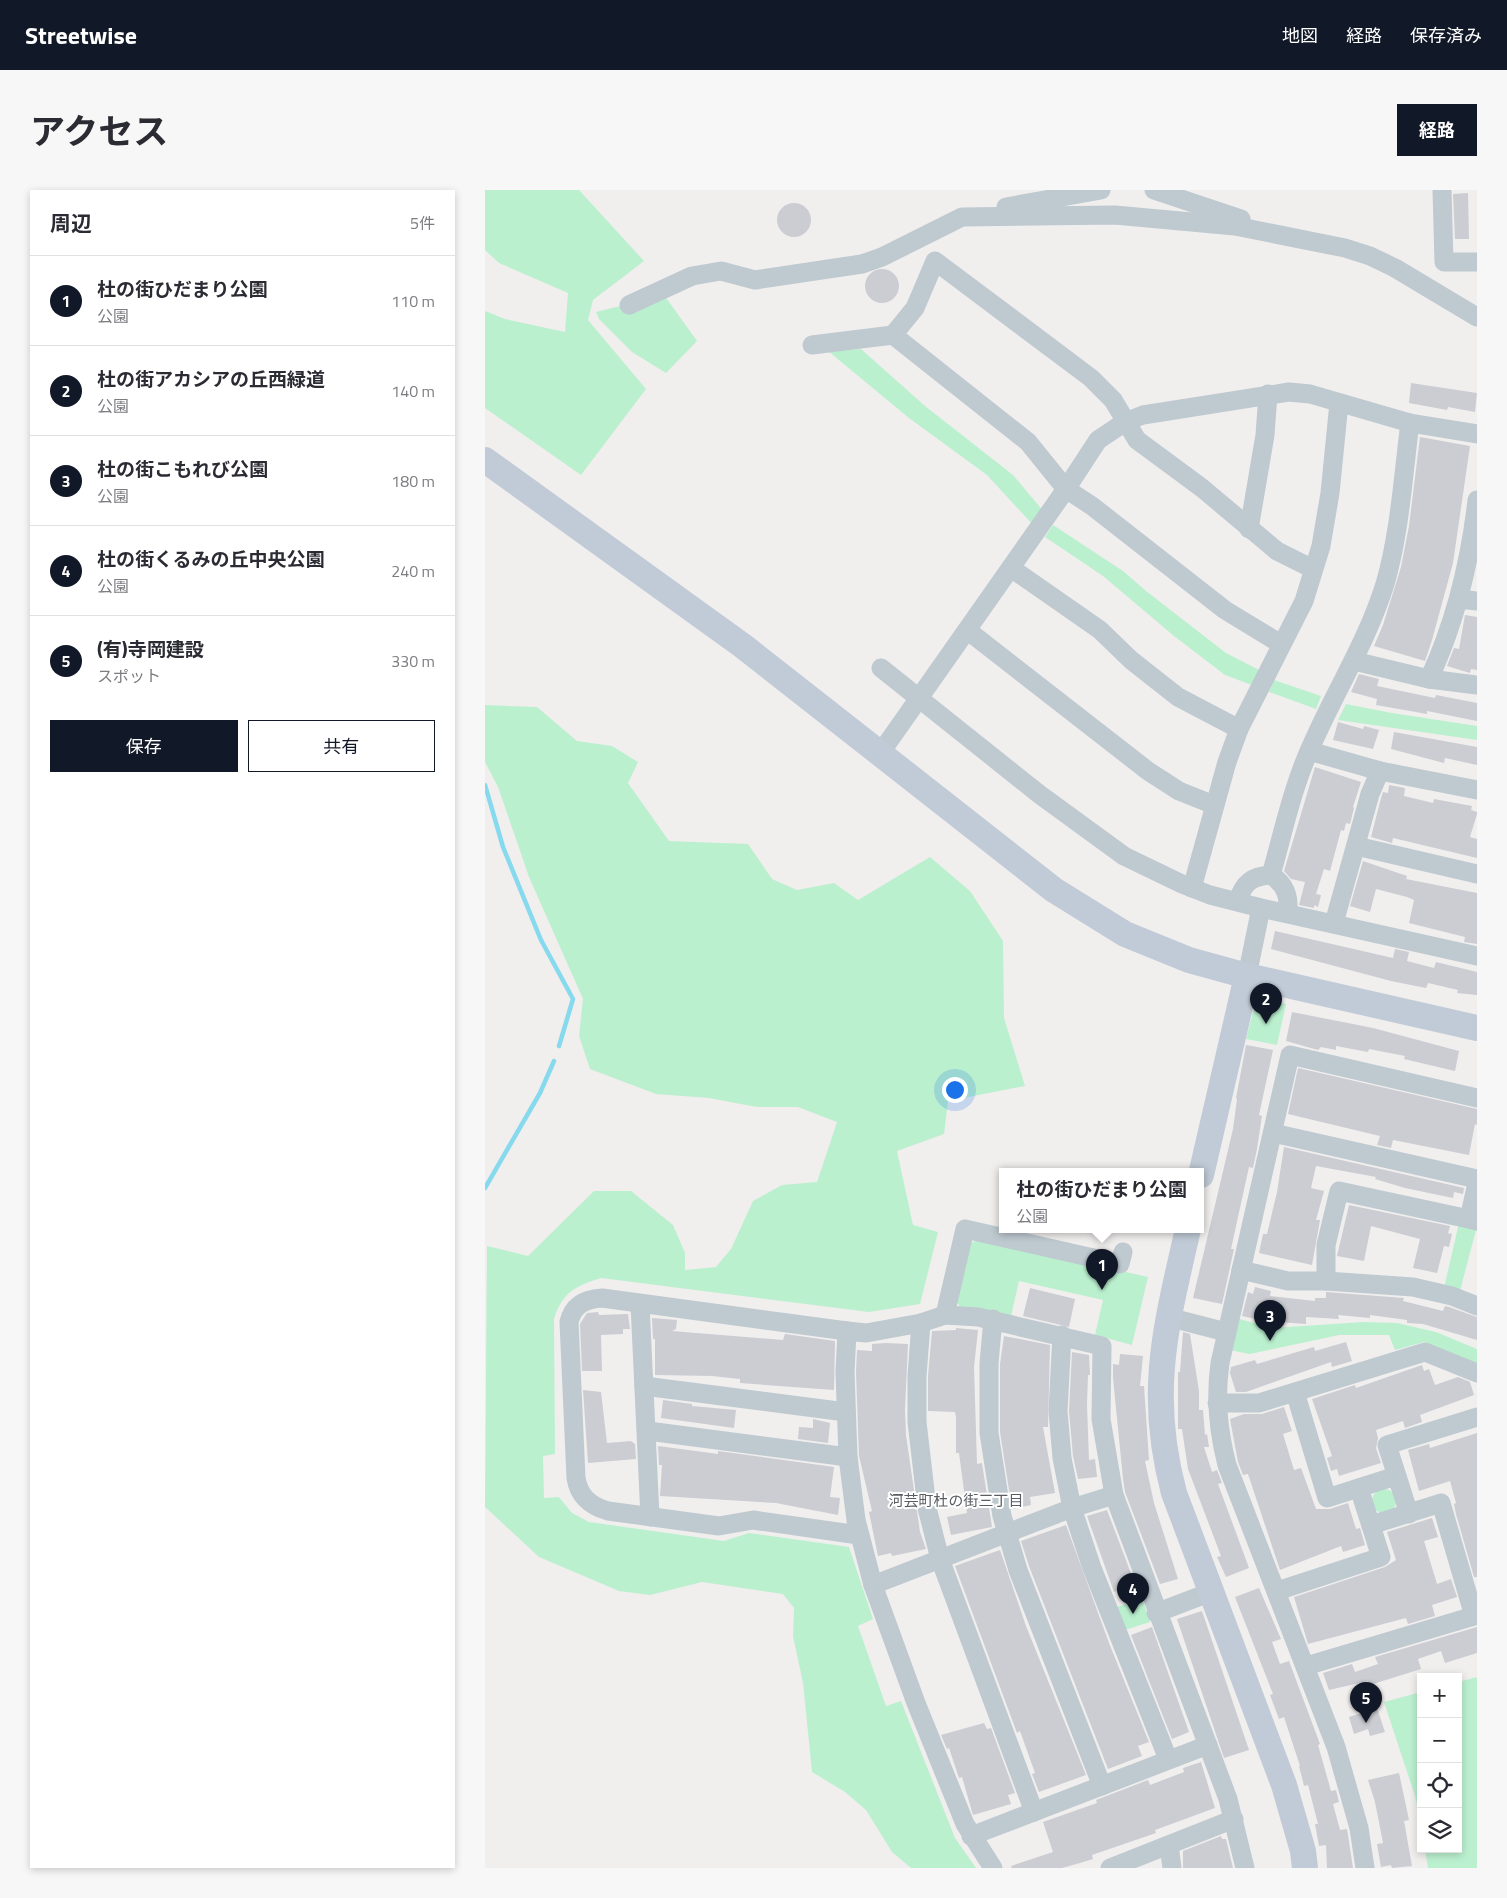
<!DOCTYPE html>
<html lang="ja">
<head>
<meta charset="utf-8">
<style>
  :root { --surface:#fff; --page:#f7f7f7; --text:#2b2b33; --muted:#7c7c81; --line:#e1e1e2; --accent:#111827 }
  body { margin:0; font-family:"Titillium Web","Noto Sans JP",sans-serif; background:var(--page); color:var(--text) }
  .controls { position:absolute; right:15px; bottom:15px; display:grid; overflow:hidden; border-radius:0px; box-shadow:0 2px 8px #0003 }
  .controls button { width:45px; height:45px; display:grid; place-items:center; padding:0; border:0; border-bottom:1px solid var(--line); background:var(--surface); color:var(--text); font:25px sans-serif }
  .you { position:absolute; left:469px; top:899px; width:18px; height:18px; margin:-12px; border:4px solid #fff; border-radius:50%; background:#1a73e8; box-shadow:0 0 0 8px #1a73e833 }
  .badge { display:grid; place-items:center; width:32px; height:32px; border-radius:50%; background:var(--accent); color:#fff; font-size:16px; font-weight:700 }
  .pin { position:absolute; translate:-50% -41px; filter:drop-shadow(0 1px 2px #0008) }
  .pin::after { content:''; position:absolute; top:26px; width:18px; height:15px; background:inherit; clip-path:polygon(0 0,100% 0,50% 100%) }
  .popup { position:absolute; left:514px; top:978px; width:205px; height:65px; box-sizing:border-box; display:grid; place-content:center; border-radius:0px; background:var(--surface); filter:drop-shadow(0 1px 4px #0005); font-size:16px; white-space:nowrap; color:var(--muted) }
  .popup b { font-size:19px; color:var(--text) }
  .popup::after { content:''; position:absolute; left:50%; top:100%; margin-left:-10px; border:10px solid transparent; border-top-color:var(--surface) }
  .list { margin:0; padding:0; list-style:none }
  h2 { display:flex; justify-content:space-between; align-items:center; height:65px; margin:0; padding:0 20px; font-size:21px }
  h2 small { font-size:16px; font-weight:400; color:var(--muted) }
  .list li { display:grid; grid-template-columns:32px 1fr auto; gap:15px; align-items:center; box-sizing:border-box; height:90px; padding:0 20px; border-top:1px solid var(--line) }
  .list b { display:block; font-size:19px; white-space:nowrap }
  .list p { margin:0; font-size:16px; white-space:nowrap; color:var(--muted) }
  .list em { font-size:16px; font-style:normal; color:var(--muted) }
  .actions { display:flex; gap:10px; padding:15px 20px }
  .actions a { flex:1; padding:11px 0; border:1px solid var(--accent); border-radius:0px; text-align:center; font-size:18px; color:var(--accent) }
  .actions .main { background:var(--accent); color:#fff }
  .icon { flex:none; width:28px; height:28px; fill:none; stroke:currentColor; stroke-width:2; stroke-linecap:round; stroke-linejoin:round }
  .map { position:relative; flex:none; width:992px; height:1678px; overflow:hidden; border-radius:0px }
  header { display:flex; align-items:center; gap:30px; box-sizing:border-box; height:70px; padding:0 25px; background:var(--accent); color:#fff }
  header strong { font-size:24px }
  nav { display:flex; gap:28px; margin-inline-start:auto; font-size:18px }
  .intro { display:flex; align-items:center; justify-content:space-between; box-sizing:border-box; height:120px; padding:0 30px }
  h1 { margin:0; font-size:35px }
  .button { padding:12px 22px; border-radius:0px; background:var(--accent); color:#fff; font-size:18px; font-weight:700 }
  main { display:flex; gap:30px; padding:0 30px }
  aside { flex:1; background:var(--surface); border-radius:0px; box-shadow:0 2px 8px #0003 }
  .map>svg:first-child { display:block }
</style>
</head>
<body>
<header>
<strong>Streetwise</strong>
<nav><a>地図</a><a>経路</a><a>保存済み</a></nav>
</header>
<div class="intro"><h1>アクセス</h1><a class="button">経路</a></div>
<main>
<aside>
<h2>周辺<small>5件</small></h2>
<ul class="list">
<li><span class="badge">1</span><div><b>杜の街ひだまり公園</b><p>公園</p></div><em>110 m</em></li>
<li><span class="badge">2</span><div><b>杜の街アカシアの丘西緑道</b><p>公園</p></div><em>140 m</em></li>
<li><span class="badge">3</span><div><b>杜の街こもれび公園</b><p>公園</p></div><em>180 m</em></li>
<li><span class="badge">4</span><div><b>杜の街くるみの丘中央公園</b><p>公園</p></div><em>240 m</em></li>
<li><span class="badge">5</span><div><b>(有)寺岡建設</b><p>スポット</p></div><em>330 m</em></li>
</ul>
<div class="actions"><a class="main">保存</a><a>共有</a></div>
</aside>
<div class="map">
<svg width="992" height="1678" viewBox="0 0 992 1678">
  <rect width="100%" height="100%" fill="#f1eeee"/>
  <!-- green -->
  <g fill="#bbf0cf">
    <path d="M 0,0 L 94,0 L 159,71 L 108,110 L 103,130 L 161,199 L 96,285 L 0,218 L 0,121 L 20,129 L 80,142 L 83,103 L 14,73 L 0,60 Z"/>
    <path d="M 179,105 L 212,151 L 181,183 L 147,162 L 114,129 L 111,122 Z"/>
    <path d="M 376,159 L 440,216 L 528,285 L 559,322 L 549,336 L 502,285 L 424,228 L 343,161 Z"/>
    <path d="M 568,335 L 638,381 L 661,401 L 741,463 L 778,482 L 772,497 L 740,485 L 689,446 L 618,386 L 560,347 Z"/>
    <path d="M 789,490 L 836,506 L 831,519 L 784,502 Z"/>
    <path d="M 861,514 L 907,523 L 992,536 L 992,550 L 853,530 Z"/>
    <path d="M 0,515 L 52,517 L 92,551 L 127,556 L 153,572 L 143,593 L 184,651 L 263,654 L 287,689 L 312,700 L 349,693 L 373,710 L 445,667 L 485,701 L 518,751 L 519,828 L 540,896 L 463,911 L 459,944 L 412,961 L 428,1035 L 453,1042 L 435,1114 L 384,1122 L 116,1088 C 90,1096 77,1103 69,1129 L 70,1264 L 58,1266 L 59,1308 L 74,1307 L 87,1323 L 104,1332 L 239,1351 L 264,1343 L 364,1357 L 388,1429 L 373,1436 L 401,1516 L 416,1511 L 470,1648 L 491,1678 L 426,1678 L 407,1662 L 381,1620 L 360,1602 L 327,1582 L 318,1493 L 308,1446 L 309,1418 L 298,1404 L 217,1392 L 165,1405 L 134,1401 L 54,1367 L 0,1317 L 2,1056 L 43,1066 L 109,1001 L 146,1001 L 188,1035 L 200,1063 L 200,1080 L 231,1077 L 246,1059 L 268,1011 L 297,995 L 332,992 L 352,932 L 313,917 L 272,917 L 224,908 L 171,904 L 105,879 L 94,846 L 98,809 L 44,687 L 13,597 L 0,572 Z"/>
    <path d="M 779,809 L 801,814 L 792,855 L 761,849 L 769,818 Z"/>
    <path d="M 974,1033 L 992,1036 L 975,1101 L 959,1098 Z"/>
    <path d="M 495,1049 L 663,1087 L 647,1155 L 610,1145 L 618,1110 L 534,1091 L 526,1126 L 475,1118 L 471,1109 L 484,1054 Z"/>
    <path d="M 751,1128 L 787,1138 L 878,1132 L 912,1133 L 951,1142 L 992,1159 L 992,1175 L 939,1152 L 910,1160 L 904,1145 L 854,1145 L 765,1164 L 744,1160 Z"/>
    <circle cx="899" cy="1311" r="12"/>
    <path d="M 657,1408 L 665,1432 L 640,1440 L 632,1417 Z"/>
    <path d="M 992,1487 L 992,1678 L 943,1678 L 940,1659 L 973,1659 L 973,1492 Z"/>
    <path d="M 936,1502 L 936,1634 L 930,1606 L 899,1512 Z"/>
  </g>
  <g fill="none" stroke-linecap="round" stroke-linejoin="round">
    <!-- stream -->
    <g stroke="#87d9ed" stroke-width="4.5">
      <path d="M 0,595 L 18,657 L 56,750 L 88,809 L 74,856"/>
      <path d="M 0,998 L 55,903 L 69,871"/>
    </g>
  </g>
  <!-- building -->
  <g fill="#cbcdd3">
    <path d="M 983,3 L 984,49 L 970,49 L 968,4 Z"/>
    <circle cx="309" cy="30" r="17"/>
    <circle cx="397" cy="96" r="17"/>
    <path d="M 926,193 L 992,203 L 990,222 L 963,217 L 962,220 L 924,213 Z"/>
    <path d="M 935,247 L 985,256 L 968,373 L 947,450 L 940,471 L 889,456 L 898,435 L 916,377 L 924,336 Z"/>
    <path d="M 980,425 L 992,427 L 992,480 L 986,479 L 985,483 L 962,476 L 969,458 L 974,459 Z"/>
    <path d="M 874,484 L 894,489 L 892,496 L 950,508 L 951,505 L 992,513 L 992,531 L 942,521 L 942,524 L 891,515 L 892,509 L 866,502 Z"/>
    <path d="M 853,532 L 878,539 L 879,536 L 894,540 L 888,559 L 848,550 Z"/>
    <path d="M 909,542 L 992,557 L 992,575 L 960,568 L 959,573 L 906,559 Z"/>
    <path d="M 830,577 L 876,592 L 868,617 L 869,618 L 865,634 L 861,633 L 859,641 L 856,640 L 845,681 L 839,679 L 831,704 L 836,705 L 833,717 L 829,715 L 829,718 L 814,715 L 820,692 L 806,689 L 799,681 Z"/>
    <path d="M 904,595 L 920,598 L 919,606 L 948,613 L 949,609 L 987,616 L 986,620 L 992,622 L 992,624 L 985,647 L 992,649 L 992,668 L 908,648 L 907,653 L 886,647 L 896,608 L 898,602 L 903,603 Z"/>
    <path d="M 878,671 L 922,686 L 921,689 L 992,703 L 992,754 L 979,752 L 980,747 L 924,733 L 929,710 L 922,707 L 891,699 L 885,722 L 865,716 Z"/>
    <path d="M 790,741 L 908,768 L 910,759 L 924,762 L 922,771 L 949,778 L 951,772 L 992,782 L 992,805 L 972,803 L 973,800 L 943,793 L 941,798 L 906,791 L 786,759 Z"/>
    <path d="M 807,822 L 888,838 L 974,861 L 970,881 L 919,869 L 920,866 L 884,859 L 883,862 L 851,856 L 851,860 L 836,857 L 833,860 L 801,851 Z"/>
    <path d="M 761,855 L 788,860 L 774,925 L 777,926 L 772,959 L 768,978 L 764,977 L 753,1027 L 746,1059 L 749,1059 L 737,1114 L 708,1108 L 748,939 L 752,909 L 751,908 Z"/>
    <path d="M 813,878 L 992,919 L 992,935 L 990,934 L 984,965 L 908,950 L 906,958 L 892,955 L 895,946 L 803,924 Z"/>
    <path d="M 799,957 L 979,998 L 978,1004 L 969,1002 L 968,1008 L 920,998 L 890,989 L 891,987 L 831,976 L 826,998 L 839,1001 L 831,1030 L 835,1030 L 827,1075 L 774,1063 L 778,1044 L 782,1044 L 792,1002 Z"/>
    <path d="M 864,1015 L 965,1036 L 963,1043 L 967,1044 L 964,1057 L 959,1056 L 952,1083 L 928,1078 L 935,1049 L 886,1036 L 879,1071 L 852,1066 Z"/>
    <path d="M 770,1097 L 786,1101 L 785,1106 L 830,1111 L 830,1108 L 841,1108 L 841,1102 L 919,1108 L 918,1111 L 958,1121 L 960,1116 L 964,1117 L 992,1127 L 992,1150 L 938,1134 L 922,1133 L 922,1130 L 885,1125 L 885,1128 L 853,1125 L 854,1129 L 821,1127 L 821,1134 L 779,1131 L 757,1126 L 763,1102 L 768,1104 Z"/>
    <path d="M 545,1098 L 590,1109 L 584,1137 L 538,1126 Z"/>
    <path d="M 113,1122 L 114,1125 L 143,1124 L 145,1139 L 138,1139 L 138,1144 L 116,1145 L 117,1181 L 97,1181 L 95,1134 L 102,1123 Z"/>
    <path d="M 167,1128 L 192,1130 L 191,1139 L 187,1141 L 298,1150 L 300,1144 L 350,1151 L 349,1200 L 255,1193 L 255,1189 L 227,1186 L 170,1185 L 170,1149 L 168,1149 Z"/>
    <path d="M 471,1138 L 493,1140 L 489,1177 L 492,1274 L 497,1273 L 507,1337 L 466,1345 L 462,1327 L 482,1323 L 474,1263 L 471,1263 L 471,1227 L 470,1222 L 443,1221 L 443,1186 L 447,1141 L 471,1140 Z"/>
    <path d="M 698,1142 L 705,1144 L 714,1201 L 714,1220 L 718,1220 L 720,1245 L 722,1244 L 724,1257 L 719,1257 L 727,1282 L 732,1280 L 737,1293 L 733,1294 L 764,1378 L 741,1387 L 732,1367 L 736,1366 L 703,1279 L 697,1239 L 693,1239 L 693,1182 L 695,1182 Z"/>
    <path d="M 519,1146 L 565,1155 L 563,1237 L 558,1237 L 570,1303 L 545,1307 L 546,1315 L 527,1319 L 515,1242 L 515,1174 Z"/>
    <path d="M 861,1152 L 867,1171 L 847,1177 L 846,1172 L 761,1202 L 751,1202 L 745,1183 L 746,1177 L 770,1170 L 772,1174 L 829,1157 L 830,1161 Z"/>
    <path d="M 401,1153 L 423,1154 L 420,1220 L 421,1245 L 435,1342 L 441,1359 L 407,1366 L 406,1363 L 393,1366 L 384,1322 L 387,1321 L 374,1266 L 371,1182 L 372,1160 L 387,1161 L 387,1154 Z"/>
    <path d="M 587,1162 L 604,1165 L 605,1185 L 603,1185 L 602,1215 L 604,1270 L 610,1269 L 612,1287 L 593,1289 L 588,1266 L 584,1221 Z"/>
    <path d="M 635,1164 L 658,1166 L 655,1196 L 659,1196 L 664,1270 L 660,1271 L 669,1313 L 693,1389 L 675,1394 L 640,1302 L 638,1289 L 628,1188 L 628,1174 L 634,1175 Z"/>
    <path d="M 937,1175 L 939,1181 L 944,1179 L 950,1195 L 973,1187 L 985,1192 L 989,1205 L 935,1225 L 937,1232 L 920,1238 L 918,1231 L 891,1240 L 893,1248 L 891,1258 L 896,1273 L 854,1286 L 852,1279 L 846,1281 L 842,1268 L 847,1266 L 827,1209 L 870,1195 L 871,1198 Z"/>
    <path d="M 98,1200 L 116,1202 L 122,1253 L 146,1251 L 150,1254 L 151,1269 L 103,1273 Z"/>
    <path d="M 178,1210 L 207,1214 L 207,1216 L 251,1220 L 249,1238 L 176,1228 Z"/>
    <path d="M 799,1217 L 807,1241 L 798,1244 L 809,1280 L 816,1278 L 831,1319 L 845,1319 L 863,1313 L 871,1339 L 875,1338 L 880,1355 L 858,1362 L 856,1356 L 795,1380 L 763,1284 L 758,1285 L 753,1272 L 745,1229 L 759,1224 L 777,1224 Z"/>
    <path d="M 328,1229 L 345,1233 L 343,1253 L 313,1249 L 314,1237 L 328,1238 Z"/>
    <path d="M 992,1243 L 992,1387 L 989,1387 L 971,1324 L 969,1314 L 971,1313 L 965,1291 L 934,1301 L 923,1260 L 944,1254 L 945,1258 Z"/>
    <path d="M 173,1256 L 233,1264 L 233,1261 L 349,1277 L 345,1307 L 355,1308 L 353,1325 L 291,1313 L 175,1306 L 177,1275 L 174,1275 Z"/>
    <path d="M 622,1320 L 650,1394 L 629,1402 L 602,1326 Z"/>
    <path d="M 947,1328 L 953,1347 L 939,1351 L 952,1394 L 966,1389 L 972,1407 L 947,1415 L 950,1426 L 923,1434 L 921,1428 L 823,1454 L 809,1407 L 900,1377 L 911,1370 L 902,1342 Z"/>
    <path d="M 581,1335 L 624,1453 L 664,1552 L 653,1556 L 657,1566 L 623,1579 L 544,1376 L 536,1351 Z"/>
    <path d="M 515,1360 L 541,1436 L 601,1585 L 554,1602 L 547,1584 L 550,1583 L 535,1541 L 532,1543 L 470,1376 Z"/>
    <path d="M 774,1398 L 796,1449 L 787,1452 L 795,1474 L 804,1471 L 835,1554 L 833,1555 L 846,1601 L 851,1600 L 854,1612 L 848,1614 L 855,1640 L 862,1639 L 868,1678 L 842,1678 L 841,1655 L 834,1656 L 830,1634 L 833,1634 L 823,1595 L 819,1596 L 814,1576 L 815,1576 L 799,1527 L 794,1529 L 785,1505 L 788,1504 L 750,1407 Z"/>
    <path d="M 717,1421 L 764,1560 L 739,1568 L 692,1429 Z"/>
    <path d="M 667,1437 L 704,1542 L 687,1549 L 646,1445 Z"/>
    <path d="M 992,1437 L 992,1463 L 960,1473 L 956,1461 L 933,1469 L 936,1479 L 885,1495 L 883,1491 L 844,1500 L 838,1483 L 867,1474 L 870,1482 L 893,1474 L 890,1467 Z"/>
    <path d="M 892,1518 L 900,1542 L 885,1546 L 883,1539 L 869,1544 L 864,1527 Z"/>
    <path d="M 499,1533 L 502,1539 L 506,1538 L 530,1603 L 523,1605 L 526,1614 L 488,1625 L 477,1587 L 474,1588 L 464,1558 L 462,1559 L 456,1545 Z"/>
    <path d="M 716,1572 L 730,1618 L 670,1640 L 671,1643 L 607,1665 L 608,1669 L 595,1673 L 577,1678 L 527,1678 L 526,1676 L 568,1662 L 558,1632 L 612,1613 L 611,1610 L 663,1590 L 665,1595 L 699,1582 L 698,1578 Z"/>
    <path d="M 914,1583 L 924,1630 L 919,1631 L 927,1676 L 907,1678 L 906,1675 L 896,1677 L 892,1654 L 898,1653 L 890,1612 L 883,1590 Z"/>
    <path d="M 736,1646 L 737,1649 L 741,1649 L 748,1678 L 698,1678 L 698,1661 Z"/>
  </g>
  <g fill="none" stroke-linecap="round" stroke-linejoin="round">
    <!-- street -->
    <g stroke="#bec9d0" stroke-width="19">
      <path d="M 669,0 L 756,29"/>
      <path d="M 957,0 L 959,72 L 992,72"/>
      <path d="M 521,17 L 616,0"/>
      <path d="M 144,115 L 207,86 L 236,81 L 270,90 L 377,74 L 397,67 L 477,27 L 630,25 L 750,36 L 860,58 L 885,66 L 910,78 L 992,127"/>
      <path d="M 408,145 L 543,252 L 581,299 L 607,316 L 740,420 L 796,454"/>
      <path d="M 327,155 L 408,145 L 430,118 L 450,71 L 606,188 L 628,210 L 652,250 L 717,298 L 792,361 L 828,379"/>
      <path d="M 764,339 L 780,245 L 783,204"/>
      <path d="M 526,378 L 615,440 L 646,470 L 693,507 L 754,539"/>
      <path d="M 974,409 L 992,411"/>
      <path d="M 482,440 L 663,581 L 694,601 L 729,615"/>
      <path d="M 869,471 L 944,489 C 970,433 985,372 992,310"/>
      <path d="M 396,478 L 554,604 L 639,666 L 697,694 L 725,705 L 776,718 L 992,766"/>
      <path d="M 944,489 L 992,495"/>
      <path d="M 824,561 L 895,581 L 992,600"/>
      <path d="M 394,565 L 581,299 L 613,250 L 640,232 L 658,225 L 804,202 L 825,204 L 925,233"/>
      <path d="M 871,656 L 992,684"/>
      <path d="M 786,685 C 798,643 807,599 825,559 C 849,503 882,452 900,394 C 915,342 918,286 925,233 L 992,244"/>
      <path d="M 707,698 L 742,572 L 754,539 L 819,411 L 836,356 L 845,303 L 854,213"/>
      <path d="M 753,711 C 758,693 767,686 786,685 C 801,695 804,706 803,723"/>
      <path d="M 849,733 L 885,604 L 895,581"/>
      <path d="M 762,786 L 776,718"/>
      <path d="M 788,943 L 992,989"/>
      <path d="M 992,993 L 984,1029 L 992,1031"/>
      <path d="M 756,1080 L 803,1091 L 841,1091 L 928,1097 L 967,1106 L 992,1116"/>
      <path d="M 841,1091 L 841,1055 L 854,1001 L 984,1029"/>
      <path d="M 155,1114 L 165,1327"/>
      <path d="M 460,1125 L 480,1039 L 635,1074 L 638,1062"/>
      <path d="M 683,1127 L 741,1142"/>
      <path d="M 508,1129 L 504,1173 L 504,1243 L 517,1326 L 533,1380 L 617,1596"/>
      <path d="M 436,1133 L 432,1186 L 432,1232 L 442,1318 L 455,1369 L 549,1622"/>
      <path d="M 362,1141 L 117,1108 C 100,1109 88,1115 84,1132 L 91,1288 C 94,1307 106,1316 123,1321 L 234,1336 L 268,1330 L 374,1345"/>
      <path d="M 577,1145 L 573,1221 L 577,1268 L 587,1318 L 607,1378 L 683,1569"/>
      <path d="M 159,1196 L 361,1222"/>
      <path d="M 810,1202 L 842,1308 L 911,1286"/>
      <path d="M 732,1213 L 774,1213 L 940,1162 L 992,1183"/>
      <path d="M 163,1241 L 363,1267"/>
      <path d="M 924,1324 L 902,1255 L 992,1227"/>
      <path d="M 886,1335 L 956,1313 L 989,1426"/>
      <path d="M 388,1395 L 587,1318 L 629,1305"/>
      <path d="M 792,1401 L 896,1367 L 874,1298"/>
      <path d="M 671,1423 L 726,1402"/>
      <path d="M 821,1476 L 992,1425"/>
      <path d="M 486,1646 L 723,1555"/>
      <path d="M 684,1655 L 687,1678"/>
      <path d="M 508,1678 L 480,1634 L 431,1513 L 388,1395 L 371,1330 L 363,1267 L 360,1182 L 362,1141 L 381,1143 L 436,1133 L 460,1125 L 493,1127 L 617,1156 L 616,1229 L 629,1305 L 743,1609 L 760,1678"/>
      <path d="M 625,1678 L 749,1629"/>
      <path d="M 880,1678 L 874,1638 L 851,1557 L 742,1275 C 733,1240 730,1209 735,1173 L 805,865 L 992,908"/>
    </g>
    <!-- secondary -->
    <g stroke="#c0cbd7" stroke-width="26">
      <path d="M 0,270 L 258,456 L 569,700 L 640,744 L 704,770 L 762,786"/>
      <path d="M 716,985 L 762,786 L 992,838"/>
      <path d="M 703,1039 C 681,1136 662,1203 689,1303 L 799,1595 L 818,1661 L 820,1678"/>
    </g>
  </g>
  <g text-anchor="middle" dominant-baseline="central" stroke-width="4" stroke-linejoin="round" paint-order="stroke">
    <!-- neighbourhood labels -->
    <g font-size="15" fill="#5a5e63" stroke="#fff">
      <text x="471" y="1310">河芸町杜の街三丁目</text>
    </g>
  </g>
</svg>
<div class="controls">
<button>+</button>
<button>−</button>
<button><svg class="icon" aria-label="locate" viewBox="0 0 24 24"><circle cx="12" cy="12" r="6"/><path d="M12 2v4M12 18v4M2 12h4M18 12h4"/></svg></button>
<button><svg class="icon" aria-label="layers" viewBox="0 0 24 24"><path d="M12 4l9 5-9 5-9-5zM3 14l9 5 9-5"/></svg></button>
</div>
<div class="you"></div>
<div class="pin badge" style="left:617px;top:1100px">1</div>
<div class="popup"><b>杜の街ひだまり公園</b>公園</div>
<div class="pin badge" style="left:781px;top:834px">2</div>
<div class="pin badge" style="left:785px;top:1151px">3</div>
<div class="pin badge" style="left:648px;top:1424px">4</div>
<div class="pin badge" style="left:881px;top:1533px">5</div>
</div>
</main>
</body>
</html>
